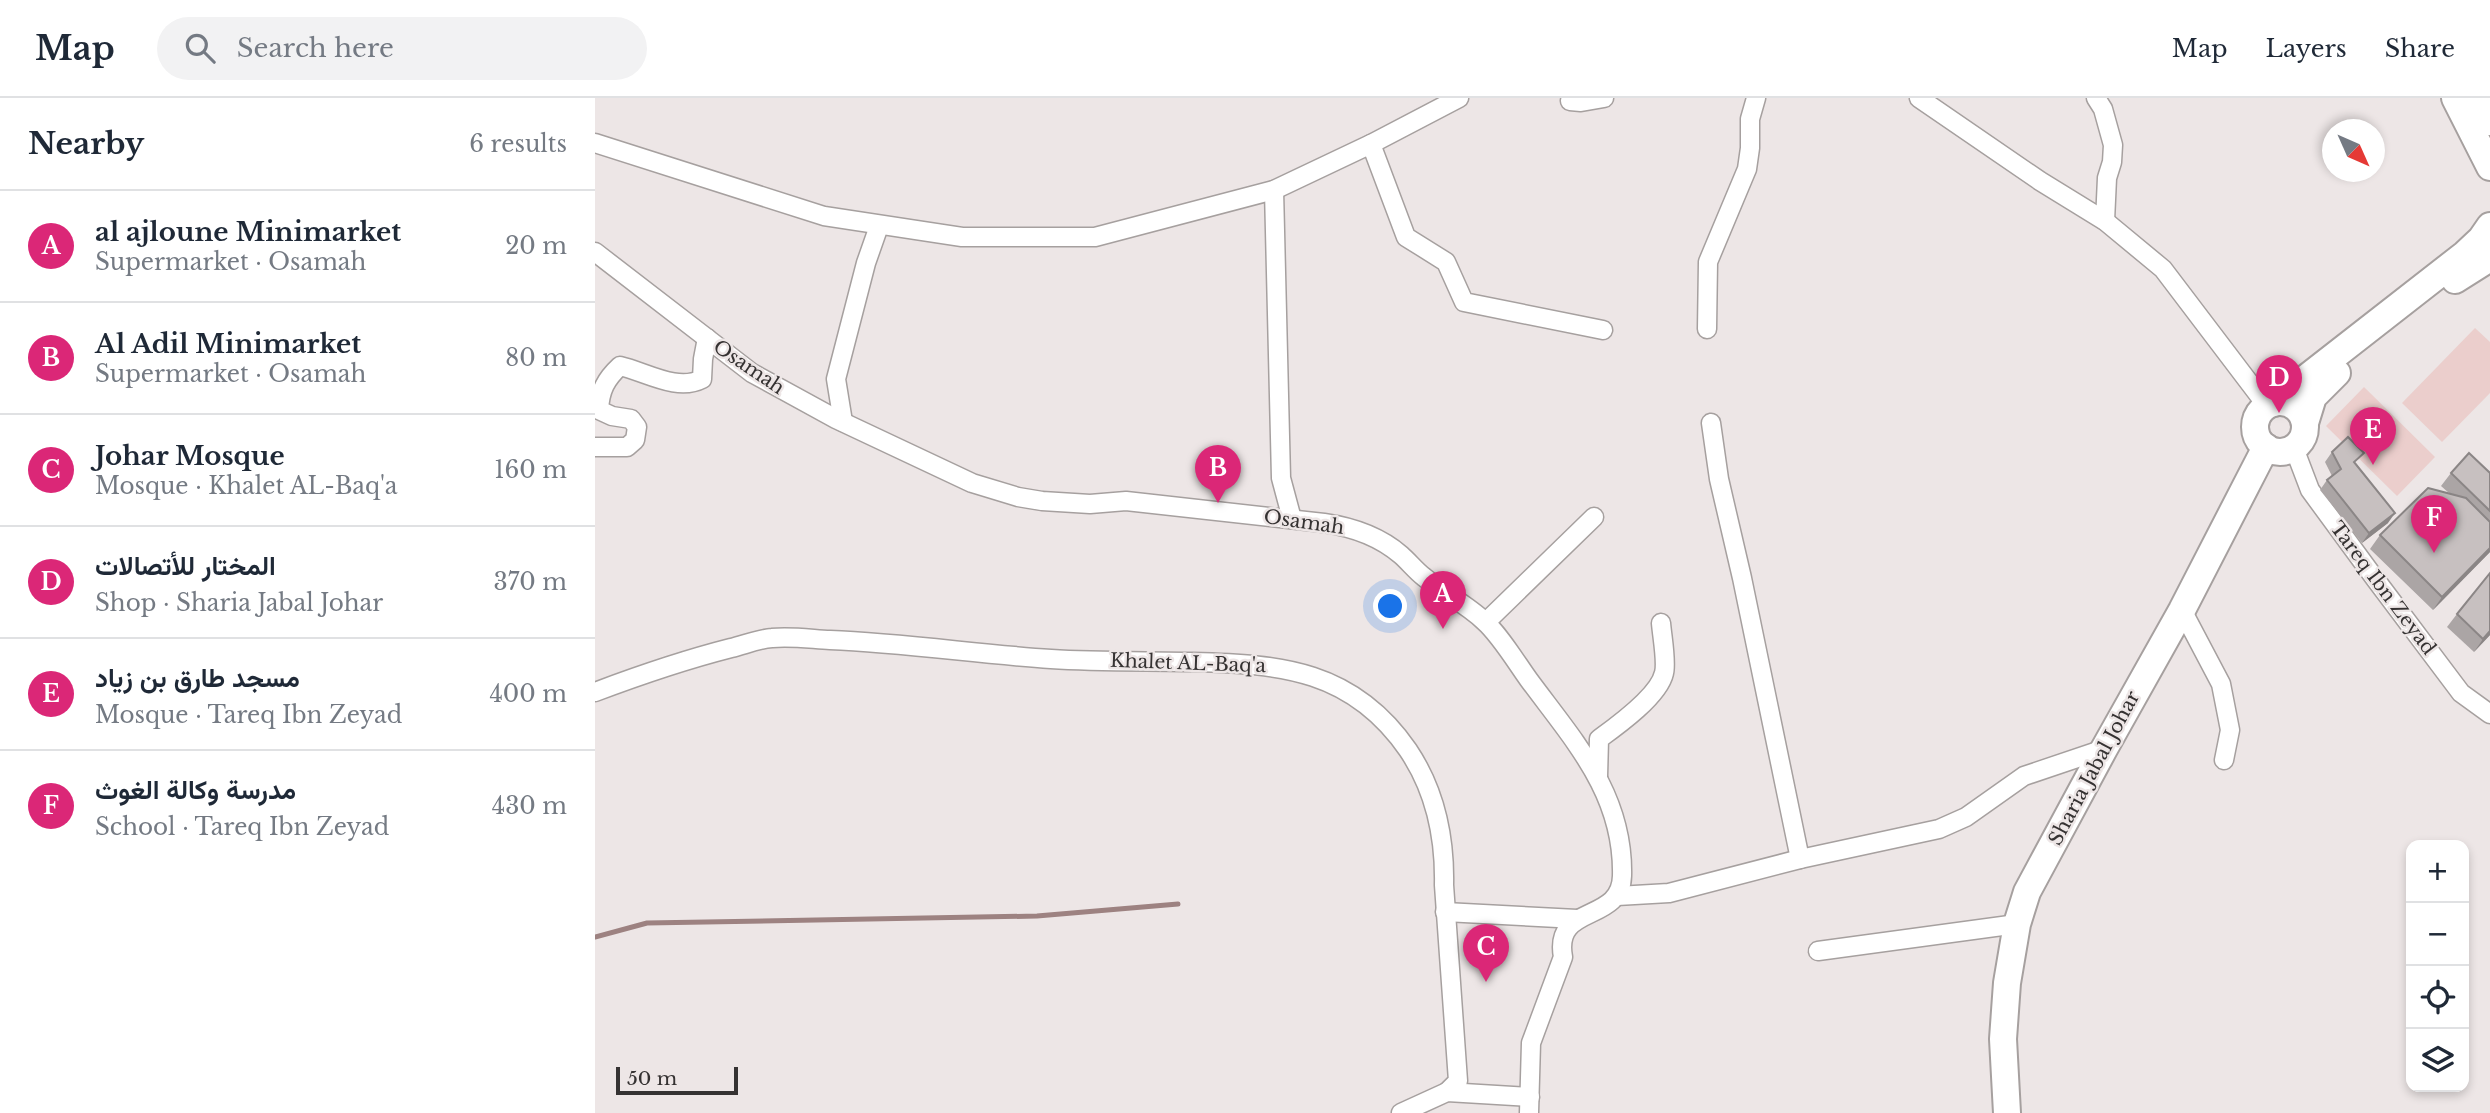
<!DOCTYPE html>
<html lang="en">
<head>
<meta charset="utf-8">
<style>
  :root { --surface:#fff; --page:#f2f2f3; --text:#1f2937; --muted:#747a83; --line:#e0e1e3; --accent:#db2777 }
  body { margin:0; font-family:"Libre Baskerville",Vazirmatn,serif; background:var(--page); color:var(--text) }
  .controls { position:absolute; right:21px; bottom:21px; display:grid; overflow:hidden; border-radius:14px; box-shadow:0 4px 10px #0003 }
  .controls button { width:63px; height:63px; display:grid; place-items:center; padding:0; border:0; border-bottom:2px solid var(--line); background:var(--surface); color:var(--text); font:35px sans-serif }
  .compass { position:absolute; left:1727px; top:21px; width:63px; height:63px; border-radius:50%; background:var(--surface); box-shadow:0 4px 10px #0003; rotate:135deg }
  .scale { position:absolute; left:21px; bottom:18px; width:122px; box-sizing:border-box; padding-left:7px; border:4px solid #353232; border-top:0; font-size:19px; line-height:24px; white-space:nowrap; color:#353232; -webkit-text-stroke:5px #ede6e6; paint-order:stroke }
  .you { position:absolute; left:796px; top:509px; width:24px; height:24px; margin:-18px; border:5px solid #fff; border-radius:50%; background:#1a73e8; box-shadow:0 0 0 10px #1a73e833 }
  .badge { display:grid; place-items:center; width:46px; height:46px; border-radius:50%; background:var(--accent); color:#fff; font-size:23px; font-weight:700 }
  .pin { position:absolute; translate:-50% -58px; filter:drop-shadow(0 2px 4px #0008) }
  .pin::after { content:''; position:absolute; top:37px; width:24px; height:21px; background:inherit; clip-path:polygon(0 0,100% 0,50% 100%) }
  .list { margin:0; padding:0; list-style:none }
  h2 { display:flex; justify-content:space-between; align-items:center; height:91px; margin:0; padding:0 28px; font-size:30px }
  h2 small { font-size:23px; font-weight:400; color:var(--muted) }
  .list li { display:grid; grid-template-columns:46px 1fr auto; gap:21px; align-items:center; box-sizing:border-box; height:112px; padding:0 28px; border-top:2px solid var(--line) }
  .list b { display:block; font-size:26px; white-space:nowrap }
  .list p { margin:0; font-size:23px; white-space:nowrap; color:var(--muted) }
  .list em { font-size:23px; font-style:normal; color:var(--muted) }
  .icon { flex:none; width:38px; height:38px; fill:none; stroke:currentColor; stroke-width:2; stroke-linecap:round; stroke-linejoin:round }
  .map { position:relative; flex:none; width:1895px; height:1015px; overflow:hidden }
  header { display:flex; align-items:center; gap:42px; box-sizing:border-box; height:98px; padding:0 35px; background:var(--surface); border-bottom:2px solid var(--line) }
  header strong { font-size:33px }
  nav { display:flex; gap:38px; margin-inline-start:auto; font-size:24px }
  .search { width:490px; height:63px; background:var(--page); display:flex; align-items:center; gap:18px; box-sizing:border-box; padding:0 24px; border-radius:38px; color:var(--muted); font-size:26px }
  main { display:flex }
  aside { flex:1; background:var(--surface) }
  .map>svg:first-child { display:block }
</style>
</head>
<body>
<header>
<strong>Map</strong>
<div class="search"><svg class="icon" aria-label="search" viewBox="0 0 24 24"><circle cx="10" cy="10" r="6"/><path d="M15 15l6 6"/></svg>Search here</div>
<nav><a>Map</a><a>Layers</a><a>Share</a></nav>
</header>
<main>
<aside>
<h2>Nearby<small>6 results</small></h2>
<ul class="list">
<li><span class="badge">A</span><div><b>al ajloune Minimarket</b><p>Supermarket · Osamah</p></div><em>20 m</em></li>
<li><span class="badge">B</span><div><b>Al Adil Minimarket</b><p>Supermarket · Osamah</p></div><em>80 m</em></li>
<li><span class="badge">C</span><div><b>Johar Mosque</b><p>Mosque · Khalet AL-Baq'a</p></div><em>160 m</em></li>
<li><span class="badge">D</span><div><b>المختار للأتصالات</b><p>Shop · Sharia Jabal Johar</p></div><em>370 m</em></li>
<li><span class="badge">E</span><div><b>مسجد طارق بن زياد</b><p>Mosque · Tareq Ibn Zeyad</p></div><em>400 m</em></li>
<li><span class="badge">F</span><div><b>مدرسة وكالة الغوث</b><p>School · Tareq Ibn Zeyad</p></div><em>430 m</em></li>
</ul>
</aside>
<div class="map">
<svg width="1895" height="1015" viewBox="0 0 1895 1015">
  <rect width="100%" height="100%" fill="#ede6e6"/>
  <!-- green -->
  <g fill="#ebcecc">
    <path d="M 1880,230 L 1895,244 L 1895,295 L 1847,344 L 1807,305 Z"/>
    <path d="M 1769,289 L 1840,359 L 1802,398 L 1731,328 Z"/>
  </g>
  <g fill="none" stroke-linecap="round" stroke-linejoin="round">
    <!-- stream -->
    <path stroke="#9d8281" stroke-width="5" d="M 0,839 L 52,825 L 442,818 L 583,806"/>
    <defs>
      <g id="street">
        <path d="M 1324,0 L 1445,83 L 1510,123 L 1568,171 L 1672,308"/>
        <path d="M 1501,0 L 1508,11 L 1518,47 L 1517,64 L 1512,80 L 1510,123"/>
        <path d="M 975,3 L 986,4 L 1009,0"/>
        <path d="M 0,45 L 229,118 L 367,139 L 500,139 L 679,92 L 776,46 L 864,0"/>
        <path d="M 776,46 L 811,139 L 851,164 L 869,204 L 1008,232"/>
        <path d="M 679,92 L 686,380 L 697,421"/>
        <path d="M 0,154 L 157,275 L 241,321 L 377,385 L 423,399 L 447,403 L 495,406 L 531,403 L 729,425 C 757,429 784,438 806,457 C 814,464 821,473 829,479 C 848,495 871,506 889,523 C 905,537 921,564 934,582 C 979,643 1029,696 1027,778 C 1026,826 958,805 968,859 L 936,945 L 934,1015"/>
        <path d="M 1112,231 L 1113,164 L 1152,71 L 1155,50 L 1155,21 L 1161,0"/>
        <path d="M 248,324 L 241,281 L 271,165 L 284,128"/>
        <path d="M 1116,325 L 1124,381 L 1147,480 L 1205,761"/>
        <path d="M 0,349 L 32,349 L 40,342 L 42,329 L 36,321 L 17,318 L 4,312 C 5,292 11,281 25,268 C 51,274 82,294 107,281 L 108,261 L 112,240"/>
        <path d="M 1699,350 L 1715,392 L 1781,482 L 1866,595 L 1895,616"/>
        <path d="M 1587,512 L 1626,586 L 1635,632 L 1629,662"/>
        <path d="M 891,524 L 999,419"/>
        <path d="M 0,594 C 45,577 89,562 136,550 C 149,547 163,541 177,540 C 195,538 216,541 235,542 C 309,545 382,556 456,561 C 503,564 551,563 598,564 C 686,566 758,572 813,652 C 840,692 850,738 849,787 L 863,983 L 852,994"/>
        <path d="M 1003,679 L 1004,641 C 1022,628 1064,598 1069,575 C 1072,564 1067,538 1066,525"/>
        <path d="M 1022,798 L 1074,795 L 1205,761 L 1344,731 L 1371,719 L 1429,678 L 1509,651"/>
        <path d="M 850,814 L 982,821"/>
        <path d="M 1223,853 L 1422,826"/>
        <path d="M 806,1015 L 852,994 L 935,999"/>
      </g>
      <g id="secondary">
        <path d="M 1860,0 L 1895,69"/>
        <path d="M 1882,0 L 1895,24"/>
        <path d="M 1860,182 L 1895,160"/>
        <circle cx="1685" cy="329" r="25"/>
        <path d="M 1679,305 L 1870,156 L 1886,141 L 1895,128"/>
        <path d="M 1710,325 L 1718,299 L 1742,275"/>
        <path d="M 1412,1015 L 1408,941 L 1412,885 L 1422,826 L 1432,794 L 1509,651 L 1587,512 L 1671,349"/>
      </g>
    </defs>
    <!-- street casing -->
    <use href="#street" stroke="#a6a09f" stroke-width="21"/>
    <!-- secondary casing -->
    <use href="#secondary" stroke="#a6a09f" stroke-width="30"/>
    <!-- street -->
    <use href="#street" stroke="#fff" stroke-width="18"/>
    <!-- secondary -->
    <use href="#secondary" stroke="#fff" stroke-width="26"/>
  </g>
  <!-- wall -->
  <g fill="#aba5a5">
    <path d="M 1737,354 L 1761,366 L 1793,425 L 1767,445 L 1725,392 L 1732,382 L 1737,378 L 1730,364 Z"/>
    <path d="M 1856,375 L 1895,375 L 1895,454 L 1838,512 L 1775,451 L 1785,437 L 1854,395 L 1846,388 Z"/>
    <path d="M 1895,475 L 1895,537 L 1879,554 L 1852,529 L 1862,516 Z"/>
  </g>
  <!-- shaded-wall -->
  <g fill="#8b8686">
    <path d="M 1800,415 L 1793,425 L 1767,445 L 1774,435 Z"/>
    <path d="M 1895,450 L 1895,454 L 1838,512 L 1847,499 Z"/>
    <path d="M 1895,533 L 1895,537 L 1879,554 L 1888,541 Z"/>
  </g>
  <!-- building -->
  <g fill="#c7c0c0" stroke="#8b8686" stroke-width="2">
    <path d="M 1753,339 L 1769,355 L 1759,364 L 1800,415 L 1774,435 L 1732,382 L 1746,371 L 1737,354 Z"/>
    <path d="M 1874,355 L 1895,375 L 1895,413 L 1856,375 Z"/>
    <path d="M 1833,390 L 1871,400 L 1895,424 L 1895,450 L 1847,499 L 1785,437 Z"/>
    <path d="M 1895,475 L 1895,533 L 1888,541 L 1862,516 Z"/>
  </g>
  <g text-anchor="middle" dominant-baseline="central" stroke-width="5" stroke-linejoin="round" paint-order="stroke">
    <!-- street labels -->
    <g font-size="19" fill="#353232" stroke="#ede6e6">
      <text transform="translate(154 269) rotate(34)">Osamah</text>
      <text transform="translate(709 424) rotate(8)">Osamah</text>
      <text transform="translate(1788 490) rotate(53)">Tareq Ibn Zeyad</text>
      <text transform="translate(593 565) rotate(2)">Khalet AL-Baq'a</text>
      <text transform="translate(1499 670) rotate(-62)">Sharia Jabal Johar</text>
    </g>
  </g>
</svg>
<div class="controls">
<button>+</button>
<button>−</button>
<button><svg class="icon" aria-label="locate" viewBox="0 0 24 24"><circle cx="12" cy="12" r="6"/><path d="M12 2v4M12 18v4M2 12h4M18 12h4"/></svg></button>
<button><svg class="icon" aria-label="layers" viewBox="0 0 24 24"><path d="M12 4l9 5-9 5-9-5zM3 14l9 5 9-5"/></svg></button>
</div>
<svg class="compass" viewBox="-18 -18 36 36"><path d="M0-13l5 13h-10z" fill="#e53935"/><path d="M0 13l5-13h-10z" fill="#747a83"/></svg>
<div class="scale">50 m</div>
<div class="you"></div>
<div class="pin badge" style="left:848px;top:531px">A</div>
<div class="pin badge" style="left:623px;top:405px">B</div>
<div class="pin badge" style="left:891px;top:884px">C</div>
<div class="pin badge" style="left:1684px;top:315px">D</div>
<div class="pin badge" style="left:1778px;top:367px">E</div>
<div class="pin badge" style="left:1839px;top:455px">F</div>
</div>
</main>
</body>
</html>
